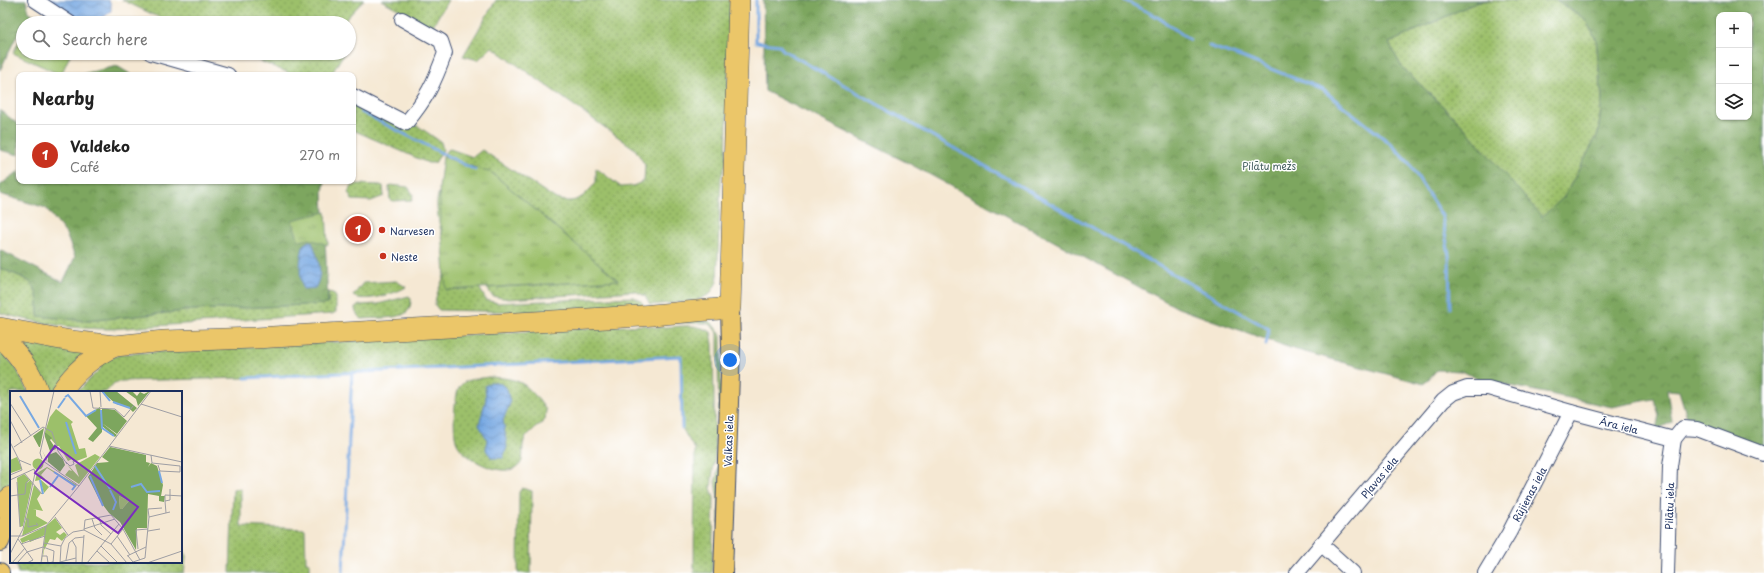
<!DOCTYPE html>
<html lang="en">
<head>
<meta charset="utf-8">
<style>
  :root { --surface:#fff; --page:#f2f2f2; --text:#222; --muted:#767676; --line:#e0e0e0; --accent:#c8321e }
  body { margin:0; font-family:"Playpen Sans",sans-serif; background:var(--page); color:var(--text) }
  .controls { position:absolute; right:12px; top:12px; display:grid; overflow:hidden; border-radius:8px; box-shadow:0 1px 3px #0004 }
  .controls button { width:36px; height:36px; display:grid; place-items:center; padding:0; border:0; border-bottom:1px solid var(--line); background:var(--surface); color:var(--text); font:20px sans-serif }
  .you { position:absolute; left:730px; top:360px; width:14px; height:14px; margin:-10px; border:3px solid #fff; border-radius:50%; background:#1a73e8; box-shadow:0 0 0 6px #1a73e833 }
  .badge { display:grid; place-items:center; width:26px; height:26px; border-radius:50%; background:var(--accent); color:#fff; font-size:13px; font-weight:700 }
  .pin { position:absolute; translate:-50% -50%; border:2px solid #fff; box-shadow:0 1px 4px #0006 }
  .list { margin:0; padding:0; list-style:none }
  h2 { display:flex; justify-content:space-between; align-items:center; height:52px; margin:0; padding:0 16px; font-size:17px }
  h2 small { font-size:13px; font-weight:400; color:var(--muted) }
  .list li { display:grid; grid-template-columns:26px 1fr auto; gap:12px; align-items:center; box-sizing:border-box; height:60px; padding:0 16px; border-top:1px solid var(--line) }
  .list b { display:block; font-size:15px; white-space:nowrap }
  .list p { margin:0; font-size:13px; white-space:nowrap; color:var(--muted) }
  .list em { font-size:13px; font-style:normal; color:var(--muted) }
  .icon { flex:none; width:22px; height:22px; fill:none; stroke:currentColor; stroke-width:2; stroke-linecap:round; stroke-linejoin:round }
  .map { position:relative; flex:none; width:1764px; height:573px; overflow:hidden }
  .search { position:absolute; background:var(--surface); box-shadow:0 1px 3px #0004; left:16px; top:16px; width:340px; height:44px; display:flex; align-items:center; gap:10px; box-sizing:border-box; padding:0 14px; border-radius:22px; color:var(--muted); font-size:15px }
  .panel { position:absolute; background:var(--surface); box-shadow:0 1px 3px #0004; left:16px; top:72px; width:340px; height:112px; border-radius:8px }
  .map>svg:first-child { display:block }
</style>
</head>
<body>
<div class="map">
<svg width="1764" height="573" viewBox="0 0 1764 573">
  <defs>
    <pattern id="grass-dots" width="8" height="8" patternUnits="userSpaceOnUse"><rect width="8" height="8" fill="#9cc06a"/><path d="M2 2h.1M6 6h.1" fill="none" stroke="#7e9c5a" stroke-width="1.8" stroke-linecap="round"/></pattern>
    <pattern id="forest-crowns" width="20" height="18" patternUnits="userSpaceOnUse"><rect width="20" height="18" fill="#7da65e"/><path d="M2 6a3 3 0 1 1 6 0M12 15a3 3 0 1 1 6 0" fill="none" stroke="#668851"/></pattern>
    <pattern id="park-tufts" width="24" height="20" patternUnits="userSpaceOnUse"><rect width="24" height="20" fill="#9cc06a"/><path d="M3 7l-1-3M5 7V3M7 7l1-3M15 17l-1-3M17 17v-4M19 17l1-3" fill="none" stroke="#7e9c5a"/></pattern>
    <pattern id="water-waves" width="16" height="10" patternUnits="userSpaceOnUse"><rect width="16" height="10" fill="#77a8e2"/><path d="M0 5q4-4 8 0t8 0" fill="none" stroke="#6189ba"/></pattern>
  </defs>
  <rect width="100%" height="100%" fill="#fff"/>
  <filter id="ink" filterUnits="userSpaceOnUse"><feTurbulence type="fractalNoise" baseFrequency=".025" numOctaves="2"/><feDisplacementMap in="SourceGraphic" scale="8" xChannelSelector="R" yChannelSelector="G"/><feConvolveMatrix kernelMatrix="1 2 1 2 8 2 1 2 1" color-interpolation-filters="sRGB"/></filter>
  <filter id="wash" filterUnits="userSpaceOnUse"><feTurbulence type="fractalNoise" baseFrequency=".012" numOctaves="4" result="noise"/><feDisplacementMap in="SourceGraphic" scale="16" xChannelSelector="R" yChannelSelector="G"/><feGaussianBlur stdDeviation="0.9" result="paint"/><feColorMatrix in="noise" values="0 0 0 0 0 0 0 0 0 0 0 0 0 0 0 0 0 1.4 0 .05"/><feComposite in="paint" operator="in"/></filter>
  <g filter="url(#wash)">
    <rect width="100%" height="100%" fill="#f5e8d3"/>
    <!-- grass -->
    <g fill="url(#grass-dots)" stroke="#5c7864">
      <path d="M 122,0 L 364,0 L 346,19 L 347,23 L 171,23 Z"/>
      <path d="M 381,0 L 448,0 L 432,27 Z"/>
      <path d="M 496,0 L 730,0 L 726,163 L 721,177 L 717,282 L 710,294 L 696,301 L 650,305 L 645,296 L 635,291 L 508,299 L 492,296 L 487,288 L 618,280 L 492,173 L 443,157 L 446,151 L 450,149 L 473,157 L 482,150 L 556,199 C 577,205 584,197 596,182 L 596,168 L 621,187 L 633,186 L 644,181 L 645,165 L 635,149 L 492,47 L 478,60 L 463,56 Z"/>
      <path d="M 1556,0 L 1585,19 L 1596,39 L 1602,99 L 1598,134 L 1564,197 L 1542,218 L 1461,124 L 1401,66 L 1389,43 L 1479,1 Z"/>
      <path d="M 240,53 L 344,53 L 331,75 L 294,75 Z"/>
      <path d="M 353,102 L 400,125 L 418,126 L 441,142 L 443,150 L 435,163 L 428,163 L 353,130 Z"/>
      <path d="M 358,184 L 380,185 L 383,186 L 384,196 L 371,201 L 352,200 L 348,192 L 351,187 Z"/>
      <path d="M 391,185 L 408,187 L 413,194 L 412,200 L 393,201 L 390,200 L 389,187 Z"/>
      <path d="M 439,192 L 466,263 L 486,300 L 498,303 L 634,297 L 641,301 L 643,305 L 524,312 L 439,310 L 435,305 C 435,292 444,282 445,269 C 449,245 431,213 439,192 Z"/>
      <path d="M 0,268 C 30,281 39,279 38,315 L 86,321 L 195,310 L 328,304 L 328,292 L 333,293 L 336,297 L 336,312 L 332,314 L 110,329 C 72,329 37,323 0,313 Z"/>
      <path d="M 396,281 L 406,287 C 395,294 364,303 353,296 L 363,283 Z"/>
      <path d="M 409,296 L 411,299 C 411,304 410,310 406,313 C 399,319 372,318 362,319 C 357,315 355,313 355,307 L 360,305 L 378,304 Z"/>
      <path d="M 696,319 L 711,322 L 721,335 L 721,472 L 718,573 L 719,503 L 715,482 L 719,465 L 718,334 L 713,327 L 707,323 L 647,322 L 647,320 Z"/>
      <path d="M 644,325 C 665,332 691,319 711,332 L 713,344 L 715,455 L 711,488 L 714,498 L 712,573 L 694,573 L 695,448 L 693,447 L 682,428 L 681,356 L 245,378 L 122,381 L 114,383 L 106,392 L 77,392 L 101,368 L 100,363 L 121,354 Z"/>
      <path d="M 18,340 L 87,349 L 55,392 L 47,392 Z"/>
      <path d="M 0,351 L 15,366 L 28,392 L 11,392 L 11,480 L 0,492 Z"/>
      <path d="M 488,377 C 521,378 527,383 546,410 L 545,420 C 538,427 524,434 523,445 C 522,453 525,462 517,467 C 501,478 461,458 456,441 C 453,430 453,391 462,384 C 468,378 479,379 488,377 Z"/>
      <path d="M 522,488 L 532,491 L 531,573 L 518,573 L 519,492 Z"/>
      <path d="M 233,489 L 241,489 L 241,526 L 305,529 L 306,562 L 310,563 L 310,573 L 230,573 Z"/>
      <path d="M 181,537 L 186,557 L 184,573 L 18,573 L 15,562 L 181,562 Z"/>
    </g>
    <!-- forest -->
    <g fill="url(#forest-crowns)" stroke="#4c6a5e" fill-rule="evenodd">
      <path d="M 0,0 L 26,0 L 29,12 L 45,21 L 44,23 L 23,23 L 0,70 Z"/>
      <path d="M 763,0 L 1490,0 L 1479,1 L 1389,43 L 1401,66 L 1461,124 L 1542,217 L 1564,197 L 1598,134 L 1602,99 L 1596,39 L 1585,19 L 1556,0 L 1764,0 L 1764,450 L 1687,417 L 1679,391 L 1667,390 L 1672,422 L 1656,430 L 1659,415 L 1654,399 L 1612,407 L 1478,379 L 1462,371 L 1437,370 L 1424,384 L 1290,348 L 1178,308 L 910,164 L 765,91 ZM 1719,15 L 1749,15 L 1749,117 L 1719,117 Z"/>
      <path d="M 117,66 L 132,75 L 82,75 L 86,73 Z"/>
      <path d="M 0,110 L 19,125 L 19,155 L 0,150 Z"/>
      <path d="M 19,171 L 19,181 L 325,181 L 323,192 L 328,304 L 195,310 L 86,321 L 38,316 C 39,279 31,281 0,268 L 0,250 L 63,282 L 75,257 L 66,234 L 46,208 L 0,194 L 0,185 Z"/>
    </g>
    <!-- park -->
    <g fill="url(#park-tufts)" stroke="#5c7864">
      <path d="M 443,157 L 492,173 L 618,280 L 446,290 L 439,188 Z"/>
      <path d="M 326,212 L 328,245 L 310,239 L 299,241 L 292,220 Z"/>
    </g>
    <!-- pitch -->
    <path fill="#9cc06a" stroke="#5c7864" d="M 23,33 L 23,53 L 71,53 L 61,75 L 13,53 Z"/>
    <!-- water -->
    <g fill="url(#water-waves)" stroke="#496ca0">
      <path d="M 48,0 L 108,0 L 111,4 L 111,11 C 87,35 71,17 48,0 Z"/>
      <path d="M 309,241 L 312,242 C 318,258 324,273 315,288 L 303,289 C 299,273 299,261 304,244 Z"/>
      <path d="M 491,382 L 501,384 L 507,389 L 510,403 L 503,420 L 507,447 L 503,458 L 492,458 L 486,450 L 487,439 L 479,425 L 486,399 L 485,386 Z"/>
    </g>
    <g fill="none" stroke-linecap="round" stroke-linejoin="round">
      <!-- stream -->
      <g stroke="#77a8e2" stroke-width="3">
        <path d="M 756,0 L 756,42 L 779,45 L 783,50 L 1269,329 L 1266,345"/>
        <path d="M 1124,0 L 1159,18 L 1190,40"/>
        <path d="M 1209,46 L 1244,58 L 1323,90 L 1391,144 L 1409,163 L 1442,216 L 1449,255 L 1450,308"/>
        <path d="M 361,112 L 475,170"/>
        <path d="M 245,378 L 681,356 L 682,428"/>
        <path d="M 343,573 L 352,372"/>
      </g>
    </g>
  </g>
  <g filter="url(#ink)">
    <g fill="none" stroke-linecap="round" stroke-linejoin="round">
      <defs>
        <g id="minor">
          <path d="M 35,0 L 70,23"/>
          <path d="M 151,53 L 228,75"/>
          <path d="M 353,96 L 406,123 C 427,98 434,83 445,53 L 441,41 L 402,19"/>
          <path d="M 1321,544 L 1353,573"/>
          <path d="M 1297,573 L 1443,401 L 1453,393 L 1467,388 L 1488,388 L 1571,412 L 1674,439 L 1683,428 L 1697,429 L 1764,454"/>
          <path d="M 1485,573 L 1509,533 L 1571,412"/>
          <path d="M 1667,573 L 1670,466 L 1674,439"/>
        </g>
        <g id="major">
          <path d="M 0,542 L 11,513"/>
          <path d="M 0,572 L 0,573"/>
          <path d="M 723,573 L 731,346 L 730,308"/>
        </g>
        <g id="highway">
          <path d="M 0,328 L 71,341 L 115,346 L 164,341 L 255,338 L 641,316 L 730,308 L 739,0"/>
          <path d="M 0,337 C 18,352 30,370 38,392"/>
          <path d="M 61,392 C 75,371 93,356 115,346"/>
          <path d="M 0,507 L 11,497"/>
        </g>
      </defs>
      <!-- minor casing -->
      <use href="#minor" stroke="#3c4b70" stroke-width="16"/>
      <!-- major casing -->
      <use href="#major" stroke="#3c4b70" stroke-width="20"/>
      <!-- highway casing -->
      <use href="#highway" stroke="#3c4b70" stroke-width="22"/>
      <!-- minor -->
      <use href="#minor" stroke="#fff" stroke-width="14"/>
      <!-- major -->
      <use href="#major" stroke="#ebc669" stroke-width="18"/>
      <!-- highway -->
      <use href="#highway" stroke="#ebc669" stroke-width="21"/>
    </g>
  </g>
  <!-- markers -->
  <g fill="#c8321e" stroke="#fff" stroke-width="1.5">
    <circle cx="382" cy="230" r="4"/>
    <circle cx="383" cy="256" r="4"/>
  </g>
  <g text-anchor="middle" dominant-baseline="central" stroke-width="3" stroke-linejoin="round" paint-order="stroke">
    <!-- park labels -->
    <g font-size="10" fill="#486262" stroke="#fff">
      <text x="1269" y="165">Pilātu mežs</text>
    </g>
    <!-- poi labels -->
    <g font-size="10" fill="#1b2f5e" stroke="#fff" text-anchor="start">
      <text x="390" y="230">Narvesen</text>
      <text x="391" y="256">Neste</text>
    </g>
    <!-- street labels -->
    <g font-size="10" fill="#1b2f5e" stroke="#fff">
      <text transform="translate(1619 425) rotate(14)">Āra iela</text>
      <text transform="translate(728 441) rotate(-88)">Valkas iela</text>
      <text transform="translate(1379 477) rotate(-50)">Pļavas iela</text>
      <text transform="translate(1529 494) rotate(-62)">Rūjienas iela</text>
      <text transform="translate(1669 506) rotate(-88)">Pilātu iela</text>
    </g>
  </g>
  <!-- overview -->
  <g transform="translate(10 391)">
    <rect width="172" height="172" fill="#f5e8d3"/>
    <path d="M 46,18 L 63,31 L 61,33 L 69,58 L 75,57 L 77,66 L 64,71 L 62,68 L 58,70 L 49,55 L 47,55 L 35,41 L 40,26 ZM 85,63 L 90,66 L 69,93 L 55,84 L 59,79 L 62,80 L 57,73 L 69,86 L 65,74 ZM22.5 73a5.5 5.5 0 1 1 11 0a5.5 5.5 0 1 1-11 0ZM 37,76 L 67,94 L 62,100 L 65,95 L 37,77 L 31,84 L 35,88 L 30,88 L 39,96 L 34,102 L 30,89 L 25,90 L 27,82 ZM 14,83 L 19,88 L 17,92 L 20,89 L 22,92 L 13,135 L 10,136 L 7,87 ZM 24,94 L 31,102 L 27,108 L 33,120 L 23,118 L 26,119 L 26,125 L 38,132 L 12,145 ZM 109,105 L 119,110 L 112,118 L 110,118 ZM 45,127 L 52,137 L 46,141 L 50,144 L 54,141 L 57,144 L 52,150 L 47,146 L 45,149 L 40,148 L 34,159 L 32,172 L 35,144 L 20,151 L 19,149 L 12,152 L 10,148 L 36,135 Z" fill="#9cc06a"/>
    <path d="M 91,0 L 106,0 L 127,17 L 123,21 L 118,16 L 106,13 ZM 115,0 L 122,0 L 127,5 L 130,1 L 134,3 L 140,0 L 128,15 L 126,8 ZM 90,16 L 92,31 L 92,17 L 105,19 L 117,30 L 107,43 L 92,32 L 107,44 L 105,46 L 92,35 L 92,41 L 83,51 L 78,48 L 87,37 L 76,25 ZM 34,37 L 30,56 L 29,56 L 23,45 ZM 35,41 L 42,47 L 40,49 L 44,55 L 45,53 L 46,58 L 41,60 L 41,63 L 35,46 ZM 100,56 L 136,64 L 136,71 L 140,72 L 138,76 L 141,72 L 147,75 L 153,94 L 151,105 L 155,105 L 154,111 L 149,110 L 149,105 L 138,103 L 137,137 L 127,137 L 126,159 L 110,131 L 99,122 L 90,110 L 78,86 L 87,72 L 99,71 L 92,66 ZM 109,105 L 119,110 L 112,118 L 110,118 ZM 32,59 L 38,71 L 38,64 L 46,61 L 53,68 L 55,74 L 50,81 L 37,70 Z" fill="#7da65e" fill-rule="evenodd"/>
    <path d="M 7,66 L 12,78 L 1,82 L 0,69 Z" fill="#9cc06a"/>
    <path fill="none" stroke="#77a8e2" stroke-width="2" d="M 92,0 L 100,10M 10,5 L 29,37M 55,6 L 58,4 L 76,25 L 86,19M 103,11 L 120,17M 48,17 L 55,7M 91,19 L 92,37 L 104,45M 56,31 L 66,63M 85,75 L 100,98M 149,80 L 152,92M 44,81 L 65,95 L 62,99M 80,85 L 93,115M 30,89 L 33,103M 40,96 L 48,85M 121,96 L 131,93 L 137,101 L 150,100M 100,99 L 106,111 L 103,119"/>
    <path fill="none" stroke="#9e9ea4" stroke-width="1" d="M 80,0 L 83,17 L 105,18 L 114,26 L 124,14M 90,0 L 91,16M 0,12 L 21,45M 131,13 L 172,26M 0,29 L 12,52M 0,51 L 9,69 L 21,74M 99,55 L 172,71M 4,56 L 33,36 L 42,41 L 48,60 L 57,73M 141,64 L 142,72 L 170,75 L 170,81 L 150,80 L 148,74M 32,68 L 30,62 L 44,0M 33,70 L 69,95 L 141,0M 56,71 L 60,75 L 64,73 L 63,70M 14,82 L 32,103M 0,84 L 12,79 L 9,69M 0,89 L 24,78M 7,91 L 10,136M 0,105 L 15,103 L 16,92 L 20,88M 155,110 L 155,104 L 172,105M 156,122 L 155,110 L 160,109 L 160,98M 45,126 L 58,144M 89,126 L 91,134 L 101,143M 139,126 L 138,118 L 152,117M 15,128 L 18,128 L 18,136 L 28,134 L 26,132M 82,128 L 85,137 L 92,144M 74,138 L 105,128M 74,139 L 75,129 L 101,124 L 113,138 L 130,169M 138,140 L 150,138M 0,145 L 12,145 L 36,135 L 69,95M 107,145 L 120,164M 8,148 L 23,169 L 17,172M 62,149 L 66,156 L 66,172M 34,152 L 51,155M 11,153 L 35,145M 101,153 L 113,138M 91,155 L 108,172M 128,158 L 126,139 L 138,138M 87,160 L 100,172M 0,163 L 13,138 L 25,82 L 24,78M 32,165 L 37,165 L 38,172 L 43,171M 117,165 L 136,156M 118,165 L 123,171 L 135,167 L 139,126 L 160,121M 56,169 L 59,152 L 65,147 L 74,146M 50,171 L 66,167M 2,172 L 15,157M 7,172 L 17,161 L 33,156 L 44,160 L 43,172M 31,172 L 36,135M 50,172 L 51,155 L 55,147 L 63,141 L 74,139 L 101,153 L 117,172M 72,172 L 74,144M 77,172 L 109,133M 137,172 L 172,160"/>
    <path fill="#7b2cbf" fill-opacity="0.15" stroke="#7b2cbf" stroke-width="2" d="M 45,55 L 128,116 L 108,142 L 25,82 Z"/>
    <rect width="172" height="172" fill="none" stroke="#1b2f5e" stroke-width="2"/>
  </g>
</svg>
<div class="controls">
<button>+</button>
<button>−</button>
<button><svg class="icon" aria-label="layers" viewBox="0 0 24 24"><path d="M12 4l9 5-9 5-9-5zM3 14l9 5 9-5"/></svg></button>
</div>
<div class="you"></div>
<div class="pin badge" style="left:358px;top:229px">1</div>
<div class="search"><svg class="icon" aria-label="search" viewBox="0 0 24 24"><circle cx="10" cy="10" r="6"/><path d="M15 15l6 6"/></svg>Search here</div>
<section class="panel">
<h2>Nearby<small></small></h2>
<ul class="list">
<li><span class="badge">1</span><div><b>Valdeko</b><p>Café</p></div><em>270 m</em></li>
</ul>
</section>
</div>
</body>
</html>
